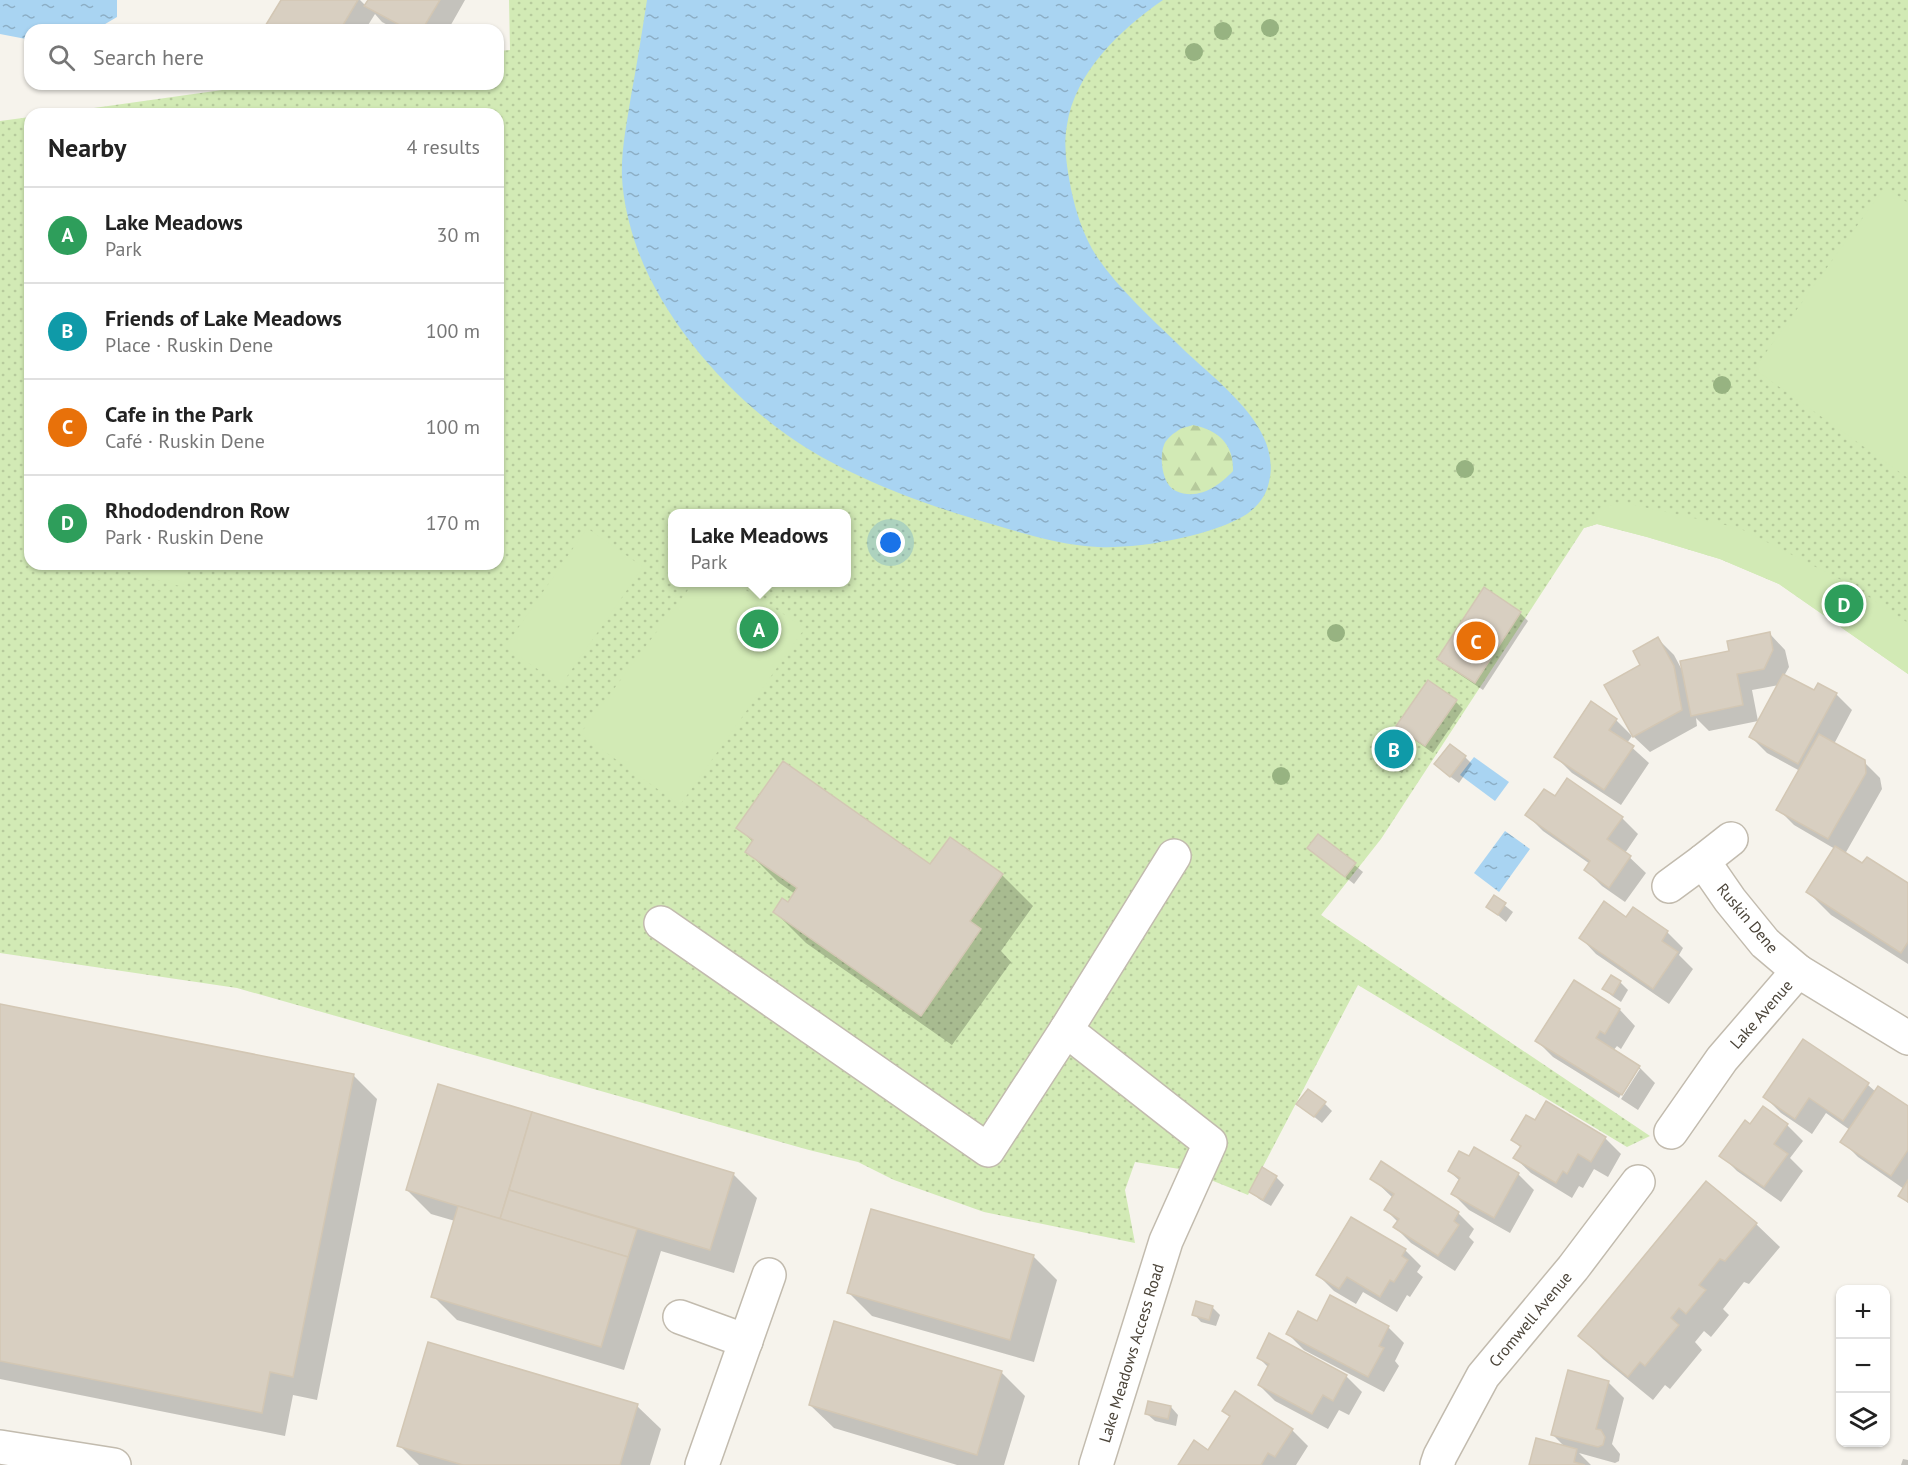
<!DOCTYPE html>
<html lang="en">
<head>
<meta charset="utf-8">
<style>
  :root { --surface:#fff; --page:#f6f6f6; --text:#222; --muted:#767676; --line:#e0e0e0; --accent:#0f766e }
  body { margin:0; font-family:"PT Sans",sans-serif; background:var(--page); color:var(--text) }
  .controls { position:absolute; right:18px; bottom:18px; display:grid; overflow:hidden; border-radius:12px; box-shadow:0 2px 4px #0004 }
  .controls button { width:54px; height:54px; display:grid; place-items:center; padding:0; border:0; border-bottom:2px solid var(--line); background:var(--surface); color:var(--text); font:30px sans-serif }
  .you { position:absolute; left:891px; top:543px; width:21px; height:21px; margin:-15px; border:4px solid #fff; border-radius:50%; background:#1a73e8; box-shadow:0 0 0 9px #1a73e833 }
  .badge { display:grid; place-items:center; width:39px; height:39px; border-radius:50%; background:var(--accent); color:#fff; font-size:20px; font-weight:700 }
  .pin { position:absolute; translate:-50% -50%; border:3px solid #fff; box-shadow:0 2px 6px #0006 }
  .popup { position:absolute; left:668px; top:509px; width:183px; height:78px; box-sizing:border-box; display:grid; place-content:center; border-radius:12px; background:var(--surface); filter:drop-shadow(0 2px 4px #0005); font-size:20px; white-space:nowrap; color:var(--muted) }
  .popup b { font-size:22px; color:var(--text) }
  .popup::after { content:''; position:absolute; left:50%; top:100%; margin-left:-12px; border:12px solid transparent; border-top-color:var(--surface) }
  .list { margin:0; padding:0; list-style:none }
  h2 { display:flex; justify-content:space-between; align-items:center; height:78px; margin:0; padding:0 24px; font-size:26px }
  h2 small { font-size:20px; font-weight:400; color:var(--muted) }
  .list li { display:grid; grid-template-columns:39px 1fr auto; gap:18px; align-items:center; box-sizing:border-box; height:96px; padding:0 24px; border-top:2px solid var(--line) }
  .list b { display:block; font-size:22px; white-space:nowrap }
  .list p { margin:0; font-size:20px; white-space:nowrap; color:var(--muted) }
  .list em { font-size:20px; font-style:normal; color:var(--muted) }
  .icon { flex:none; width:33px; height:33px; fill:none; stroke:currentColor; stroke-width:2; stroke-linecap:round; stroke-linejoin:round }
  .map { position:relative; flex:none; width:1908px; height:1465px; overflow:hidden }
  .search { position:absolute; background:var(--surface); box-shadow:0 2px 4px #0004; left:24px; top:24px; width:480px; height:66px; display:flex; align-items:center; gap:15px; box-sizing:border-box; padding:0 21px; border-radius:18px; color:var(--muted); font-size:22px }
  .panel { position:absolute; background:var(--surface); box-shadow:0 2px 4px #0004; left:24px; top:108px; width:480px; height:462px; border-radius:18px }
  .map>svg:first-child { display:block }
</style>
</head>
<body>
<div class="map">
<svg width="1908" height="1465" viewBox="0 0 1908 1465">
  <defs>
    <pattern id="grass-dots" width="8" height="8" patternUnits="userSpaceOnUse" patternTransform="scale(1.5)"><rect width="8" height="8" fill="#d2eab5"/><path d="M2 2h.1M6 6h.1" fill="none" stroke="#b6ca9c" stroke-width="1.8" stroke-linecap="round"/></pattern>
    <pattern id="forest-firs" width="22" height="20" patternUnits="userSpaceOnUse" patternTransform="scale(1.5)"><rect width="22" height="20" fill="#d2eab5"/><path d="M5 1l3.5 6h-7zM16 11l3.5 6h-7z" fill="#b6ca9c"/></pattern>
    <pattern id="water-ripples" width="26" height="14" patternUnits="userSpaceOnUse" patternTransform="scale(1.5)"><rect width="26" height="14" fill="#a9d4f2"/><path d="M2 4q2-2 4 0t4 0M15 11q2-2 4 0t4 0" fill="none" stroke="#8caec5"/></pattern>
  </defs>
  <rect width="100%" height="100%" fill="#f6f3ec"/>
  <!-- grass -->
  <path fill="url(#grass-dots)" fill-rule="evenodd" d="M 509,0 L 1908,0 L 1908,674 L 1779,584 L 1720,559 L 1647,537 L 1597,524 L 1584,528 L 1381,839 L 1321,915 L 1650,1136 L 1627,1147 L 1358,985 L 1248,1195 L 1186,1170 L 1135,1162 L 1125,1190 L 1135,1243 L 984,1212 L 894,1180 L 858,1162 L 809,1150 L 237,988 L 0,953 L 0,121 L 30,117 L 30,564 L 498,564 L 498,114 L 51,114 L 265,84 L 498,84 L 498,51 L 510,50 ZM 672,514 L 846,514 L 846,582 L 672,582 Z"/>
  <!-- forest -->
  <path fill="url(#forest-firs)" d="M 1193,425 C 1218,430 1234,444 1233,471 C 1226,479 1218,487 1207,491 C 1185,500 1164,490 1163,466 C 1162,458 1161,449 1165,442 C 1172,432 1182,429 1193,425 Z"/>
  <!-- garden -->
  <g fill="#d2eab5">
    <path d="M 1885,187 L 1908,203 L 1908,478 L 1754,369 Z"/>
    <path d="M 1625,503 L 1739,528 L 1851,585 L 1908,623 L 1908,674 L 1779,584 L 1720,559 L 1647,537 L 1597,524 L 1584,528 L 1601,507 Z"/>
    <path d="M 587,528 L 643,567 L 561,685 L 505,647 Z"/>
    <path d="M 101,564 L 190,564 L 183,587 Z"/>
    <path d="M 694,582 L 735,583 L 805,628 L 680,805 L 580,734 Z"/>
  </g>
  <!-- water -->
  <g fill="url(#water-ripples)" fill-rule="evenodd">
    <path d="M 0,0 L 117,0 L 117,17 L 95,30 L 30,30 L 30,38 L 26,39 L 0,34 Z"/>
    <path d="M 647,0 L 1163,0 C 1121,29 1075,72 1067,125 C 1063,147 1067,168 1071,189 C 1076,213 1084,237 1097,257 C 1120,290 1151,318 1180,346 C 1214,380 1283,426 1269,482 C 1266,496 1259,505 1247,514 C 1213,536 1138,549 1098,547 C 1062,545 1029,535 995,525 C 928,506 844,476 787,435 C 725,391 663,320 637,248 C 629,225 623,200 622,177 C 621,150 627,122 631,96 C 637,64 642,32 647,0 ZM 1193,425 C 1218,430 1234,444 1233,471 C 1219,486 1198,501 1176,491 C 1162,485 1159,458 1164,445 C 1165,441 1172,434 1176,432 C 1180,428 1187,427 1193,425 Z"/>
    <path d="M 1474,757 L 1509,782 L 1495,801 L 1460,775 Z"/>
    <path d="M 1505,831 L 1530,849 L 1499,892 L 1474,873 Z"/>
  </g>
  <!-- shadow -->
  <g fill="#0003">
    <path d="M 283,0 L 360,0 L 366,6 L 370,0 L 465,0 L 448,30 L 397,30 L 382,22 L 375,14 L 365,30 L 267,30 Z"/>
    <path d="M 1484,589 L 1520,613 L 1528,621 L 1483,690 L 1447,666 L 1439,658 Z"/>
    <path d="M 1770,634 L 1785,650 L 1789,667 L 1784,676 L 1815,692 L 1836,694 L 1852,710 L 1834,744 L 1864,762 L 1880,778 L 1882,789 L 1845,854 L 1863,866 L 1908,885 L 1908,964 L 1831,915 L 1808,892 L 1835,849 L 1794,825 L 1778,809 L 1800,771 L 1767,753 L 1751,737 L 1779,685 L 1752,690 L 1758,721 L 1709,731 L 1696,718 L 1697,726 L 1650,752 L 1634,737 L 1606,686 L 1642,666 L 1658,639 L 1674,655 L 1683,672 Z"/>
    <path d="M 1456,702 L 1463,709 L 1433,753 L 1405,733 L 1398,726 Z"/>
    <path d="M 1616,720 L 1632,736 L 1627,743 L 1649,763 L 1621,805 L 1572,773 L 1556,757 Z"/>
    <path d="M 1407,746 L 1414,754 L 1402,773 L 1388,764 L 1380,756 Z"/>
    <path d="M 1465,757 L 1472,764 L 1459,783 L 1444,772 Z"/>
    <path d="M 1555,798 L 1622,818 L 1638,834 L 1625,853 L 1646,873 L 1625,902 L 1602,886 L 1586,870 L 1590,864 L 1543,831 L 1527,815 Z"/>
    <path d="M 738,827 L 931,866 L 1002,875 L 1033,906 L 1001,951 L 1011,962 L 952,1045 L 806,943 L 775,912 L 788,904 L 795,894 L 778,882 L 747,851 L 753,842 Z"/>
    <path d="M 1319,836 L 1363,872 L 1354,884 L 1309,848 Z"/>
    <path d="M 1494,897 L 1513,912 L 1506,922 L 1487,906 Z"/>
    <path d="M 1633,909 L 1667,932 L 1683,948 L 1679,955 L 1693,969 L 1669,1004 L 1596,954 L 1581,938 L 1627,919 Z"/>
    <path d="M 1611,977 L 1620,982 L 1628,990 L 1621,1002 L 1612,996 L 1604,989 Z"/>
    <path d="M 1574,982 L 1620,1010 L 1635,1026 L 1621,1049 L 1617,1046 L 1613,1051 L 1639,1067 L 1655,1083 L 1638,1110 L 1621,1099 L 1640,1069 L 1636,1069 L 1619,1098 L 1553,1057 L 1537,1041 Z"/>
    <path d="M 0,1005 L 353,1075 L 377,1099 L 317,1400 L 293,1395 L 285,1436 L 0,1379 Z"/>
    <path d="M 1803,1041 L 1868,1085 L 1876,1092 L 1908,1108 L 1908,1203 L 1900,1196 L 1904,1189 L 1858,1157 L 1842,1141 L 1850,1130 L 1826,1113 L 1812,1134 L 1781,1113 L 1765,1097 Z"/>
    <path d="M 439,1086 L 733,1174 L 757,1198 L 734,1273 L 661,1251 L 624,1370 L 457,1320 L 433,1296 L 455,1221 L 431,1214 L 407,1190 Z"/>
    <path d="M 1546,1103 L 1605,1138 L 1621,1154 L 1608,1177 L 1594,1169 L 1583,1188 L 1579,1186 L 1572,1198 L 1531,1173 L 1515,1158 L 1521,1148 L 1513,1140 L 1535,1122 Z"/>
    <path d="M 1298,1104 L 1325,1104 L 1332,1111 L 1322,1123 Z"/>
    <path d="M 1787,1125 L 1803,1141 L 1790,1158 L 1803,1171 L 1781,1202 L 1737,1171 L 1721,1155 L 1751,1126 Z"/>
    <path d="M 1382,1163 L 1458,1213 L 1474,1229 L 1469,1237 L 1474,1242 L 1455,1271 L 1411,1243 L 1395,1227 L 1398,1222 L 1386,1210 L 1393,1198 L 1372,1178 Z"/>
    <path d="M 1449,1171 L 1518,1174 L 1534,1190 L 1510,1233 L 1469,1210 L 1453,1194 L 1460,1181 Z"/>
    <path d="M 1276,1177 L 1284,1185 L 1271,1206 L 1259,1199 L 1251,1191 Z"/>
    <path d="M 872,1211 L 1034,1257 L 1057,1280 L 1034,1362 L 872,1316 L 849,1293 Z"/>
    <path d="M 1756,1224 L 1780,1247 L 1749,1284 L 1744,1282 L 1723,1309 L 1729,1315 L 1711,1337 L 1704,1331 L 1695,1342 L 1702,1350 L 1670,1389 L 1665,1385 L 1653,1400 L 1603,1359 L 1580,1336 Z"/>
    <path d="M 1405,1250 L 1421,1266 L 1417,1272 L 1423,1277 L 1410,1297 L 1407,1295 L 1397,1312 L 1363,1292 L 1356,1304 L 1334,1291 L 1318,1275 Z"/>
    <path d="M 1212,1307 L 1220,1315 L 1216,1326 L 1201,1322 L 1194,1314 Z"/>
    <path d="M 1317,1323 L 1388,1327 L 1404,1343 L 1395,1361 L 1399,1366 L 1384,1392 L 1304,1350 L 1288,1334 Z"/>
    <path d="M 1258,1357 L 1346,1376 L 1362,1392 L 1349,1415 L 1339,1410 L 1328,1429 L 1275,1401 L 1259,1385 L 1269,1368 Z"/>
    <path d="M 1001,1372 L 1025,1396 L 1004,1465 L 957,1465 L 834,1428 L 810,1405 Z"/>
    <path d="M 1608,1382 L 1624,1398 L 1612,1444 L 1620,1454 L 1619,1461 L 1615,1463 L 1579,1453 L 1591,1465 L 1530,1465 L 1566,1448 L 1553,1435 Z"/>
    <path d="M 637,1406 L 661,1429 L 650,1465 L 419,1465 L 399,1445 Z"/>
    <path d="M 1171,1407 L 1178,1415 L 1176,1426 L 1155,1421 L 1147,1414 Z"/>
    <path d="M 1224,1411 L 1292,1430 L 1308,1446 L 1296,1465 L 1180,1465 L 1209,1452 L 1231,1418 Z"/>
    <path d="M 1903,1459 L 1908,1460 L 1908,1465 L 1901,1465 Z"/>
  </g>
  <!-- building -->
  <g fill="#d8cfc1" stroke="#d3c7b4" stroke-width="1.5">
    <path d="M 281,0 L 358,0 L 340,30 L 266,30 L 264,28 Z"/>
    <path d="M 368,0 L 440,0 L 422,30 L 409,30 L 364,6 Z"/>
    <path d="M 1484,587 L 1521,612 L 1475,683 L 1437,659 Z"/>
    <path d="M 1770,632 L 1773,650 L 1764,669 L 1737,674 L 1743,705 L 1691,716 L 1680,661 L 1729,651 L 1727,641 Z"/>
    <path d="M 1658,637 L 1674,666 L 1682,710 L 1633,737 L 1604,685 L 1640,665 L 1633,651 Z"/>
    <path d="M 1783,674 L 1814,690 L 1818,683 L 1837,693 L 1798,764 L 1749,737 Z"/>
    <path d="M 1428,680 L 1457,700 L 1425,746 L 1396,726 Z"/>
    <path d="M 1591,701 L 1617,719 L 1609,730 L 1634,746 L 1604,790 L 1554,757 Z"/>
    <path d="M 1819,734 L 1865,760 L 1866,773 L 1828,839 L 1776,810 Z"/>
    <path d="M 1392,735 L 1408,745 L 1394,766 L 1378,756 Z"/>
    <path d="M 1450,744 L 1466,756 L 1450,777 L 1434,764 Z"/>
    <path d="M 783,761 L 930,864 L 950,837 L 1003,874 L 970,921 L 981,929 L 921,1016 L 773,912 L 782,898 L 788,902 L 797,888 L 745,852 L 753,840 L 736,828 Z"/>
    <path d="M 1567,778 L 1623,817 L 1607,839 L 1631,856 L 1609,888 L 1584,870 L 1590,861 L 1525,815 L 1544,789 L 1555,796 Z"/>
    <path d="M 1318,834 L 1356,863 L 1345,877 L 1307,848 Z"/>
    <path d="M 1835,846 L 1862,863 L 1867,857 L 1908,883 L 1908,942 L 1901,953 L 1806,892 Z"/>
    <path d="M 1494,895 L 1506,903 L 1498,915 L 1486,907 Z"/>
    <path d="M 1604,901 L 1626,917 L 1633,907 L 1668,931 L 1662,941 L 1678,952 L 1653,989 L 1579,938 Z"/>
    <path d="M 1611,975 L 1621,981 L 1613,995 L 1602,989 Z"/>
    <path d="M 1574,980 L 1620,1009 L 1605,1034 L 1600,1031 L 1596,1038 L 1640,1066 L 1622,1095 L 1535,1041 Z"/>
    <path d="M 0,1004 L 354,1074 L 293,1377 L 270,1372 L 262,1413 L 0,1361 Z"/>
    <path d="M 1803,1039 L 1869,1083 L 1843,1121 L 1809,1098 L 1795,1119 L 1763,1097 Z"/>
    <path d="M 438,1084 L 532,1112 L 500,1219 L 406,1190 Z"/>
    <path d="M 1878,1086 L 1908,1106 L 1908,1150 L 1891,1176 L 1840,1142 Z"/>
    <path d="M 1308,1089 L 1326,1102 L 1314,1117 L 1296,1104 Z"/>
    <path d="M 1546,1101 L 1606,1137 L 1591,1162 L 1578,1154 L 1567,1174 L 1563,1171 L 1556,1183 L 1513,1158 L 1521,1146 L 1511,1140 L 1526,1115 L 1535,1120 Z"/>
    <path d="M 1763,1106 L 1788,1124 L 1774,1144 L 1788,1154 L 1764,1187 L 1719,1156 L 1745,1120 L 1750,1124 Z"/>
    <path d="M 532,1112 L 734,1173 L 710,1250 L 509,1190 Z"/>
    <path d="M 1474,1147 L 1519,1173 L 1494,1218 L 1451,1194 L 1460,1178 L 1448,1171 L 1459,1151 L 1469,1156 Z"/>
    <path d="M 1381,1161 L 1459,1212 L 1454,1221 L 1459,1225 L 1438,1256 L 1393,1227 L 1399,1219 L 1384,1210 L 1394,1194 L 1370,1179 Z"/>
    <path d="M 1262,1167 L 1277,1176 L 1263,1200 L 1249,1192 Z"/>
    <path d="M 1908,1180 L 1908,1202 L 1898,1196 Z"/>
    <path d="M 1706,1181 L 1757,1223 L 1725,1261 L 1720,1259 L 1699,1285 L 1706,1290 L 1686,1314 L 1679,1308 L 1671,1318 L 1679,1325 L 1645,1366 L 1640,1362 L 1628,1377 L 1578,1336 Z"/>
    <path d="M 509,1190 L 637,1229 L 628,1257 L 500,1219 Z"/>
    <path d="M 458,1206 L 628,1257 L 601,1347 L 431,1297 Z"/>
    <path d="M 871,1209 L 1034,1255 L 1010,1340 L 847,1293 Z"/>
    <path d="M 1351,1217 L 1406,1249 L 1402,1256 L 1408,1260 L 1394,1282 L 1390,1280 L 1380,1297 L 1347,1277 L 1339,1289 L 1316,1275 Z"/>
    <path d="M 1330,1295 L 1389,1326 L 1379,1346 L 1384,1348 L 1368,1377 L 1286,1334 L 1298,1311 L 1317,1321 Z"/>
    <path d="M 1196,1301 L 1213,1306 L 1209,1320 L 1192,1315 Z"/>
    <path d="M 834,1321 L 1002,1371 L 977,1455 L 809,1405 Z"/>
    <path d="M 1269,1333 L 1347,1375 L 1333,1401 L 1323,1395 L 1312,1414 L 1258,1385 L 1269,1364 L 1257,1358 Z"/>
    <path d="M 428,1342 L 638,1404 L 620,1465 L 463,1465 L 397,1446 Z"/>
    <path d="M 1568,1370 L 1609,1381 L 1596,1429 L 1601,1430 L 1605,1437 L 1603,1445 L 1598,1447 L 1551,1435 Z"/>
    <path d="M 1235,1391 L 1293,1429 L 1275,1457 L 1268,1453 L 1261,1465 L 1178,1465 L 1194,1440 L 1208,1450 L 1230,1416 L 1222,1411 Z"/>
    <path d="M 1148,1401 L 1171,1406 L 1168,1419 L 1145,1414 Z"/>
    <path d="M 1536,1438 L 1577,1449 L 1574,1462 L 1585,1465 L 1529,1465 Z"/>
  </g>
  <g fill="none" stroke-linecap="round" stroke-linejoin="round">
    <defs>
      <g id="minor">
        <path d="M 1703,861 L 1731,839"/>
        <path d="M 1669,886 L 1703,861 L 1730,900 L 1765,943 L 1798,971"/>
        <path d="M 661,923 L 988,1150 L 1066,1030 L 1174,856"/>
        <path d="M 1066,1030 L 1210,1143 L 1166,1241 L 1096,1465"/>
        <path d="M 1671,1132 L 1722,1059 L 1798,971 L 1908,1038"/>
        <path d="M 680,1317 L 746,1341"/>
        <path d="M 0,1447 L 114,1465"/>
        <path d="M 702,1465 L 769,1275"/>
        <path d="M 1437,1465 L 1440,1456 L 1483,1376 L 1573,1268 L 1638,1182"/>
      </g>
    </defs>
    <!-- minor casing -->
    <use href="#minor" stroke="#c2bbae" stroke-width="36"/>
    <!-- minor -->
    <use href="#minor" stroke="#fff" stroke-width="33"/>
  </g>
  <!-- trees -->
  <g fill="#97b381">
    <circle cx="1270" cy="28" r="9"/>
    <circle cx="1223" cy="31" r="9"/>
    <circle cx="1194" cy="52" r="9"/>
    <circle cx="1722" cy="385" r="9"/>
    <circle cx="1465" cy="469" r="9"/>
    <circle cx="1336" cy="633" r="9"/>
    <circle cx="1281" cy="776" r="9"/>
  </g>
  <g text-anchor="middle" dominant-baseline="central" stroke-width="6" stroke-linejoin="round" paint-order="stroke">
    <!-- street labels -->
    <g font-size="16" fill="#4b4439" stroke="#fff">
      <text transform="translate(1748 918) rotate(50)">Ruskin Dene</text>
      <text transform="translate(1761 1014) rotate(-49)">Lake Avenue</text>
      <text transform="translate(1530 1319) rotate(-50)">Cromwell Avenue</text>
      <text transform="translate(1131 1353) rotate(-73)">Lake Meadows Access Road</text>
    </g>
  </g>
</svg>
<div class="controls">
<button>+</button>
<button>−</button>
<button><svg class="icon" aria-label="layers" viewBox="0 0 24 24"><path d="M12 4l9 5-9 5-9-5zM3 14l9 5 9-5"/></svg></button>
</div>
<div class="you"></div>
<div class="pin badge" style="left:759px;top:629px;background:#2e9e5b">A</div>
<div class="popup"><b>Lake Meadows</b>Park</div>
<div class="pin badge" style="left:1394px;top:749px;background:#0f9aa8">B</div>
<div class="pin badge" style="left:1476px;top:641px;background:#e8710a">C</div>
<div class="pin badge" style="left:1844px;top:604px;background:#2e9e5b">D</div>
<div class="search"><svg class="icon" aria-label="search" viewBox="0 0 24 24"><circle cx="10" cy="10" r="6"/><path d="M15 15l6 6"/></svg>Search here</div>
<section class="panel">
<h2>Nearby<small>4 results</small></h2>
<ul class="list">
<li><span class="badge" style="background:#2e9e5b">A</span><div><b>Lake Meadows</b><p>Park</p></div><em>30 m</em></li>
<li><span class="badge" style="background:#0f9aa8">B</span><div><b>Friends of Lake Meadows</b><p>Place · Ruskin Dene</p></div><em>100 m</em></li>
<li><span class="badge" style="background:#e8710a">C</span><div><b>Cafe in the Park</b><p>Café · Ruskin Dene</p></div><em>100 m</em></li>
<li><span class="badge" style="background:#2e9e5b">D</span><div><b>Rhododendron Row</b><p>Park · Ruskin Dene</p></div><em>170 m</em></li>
</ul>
</section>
</div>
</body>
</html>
